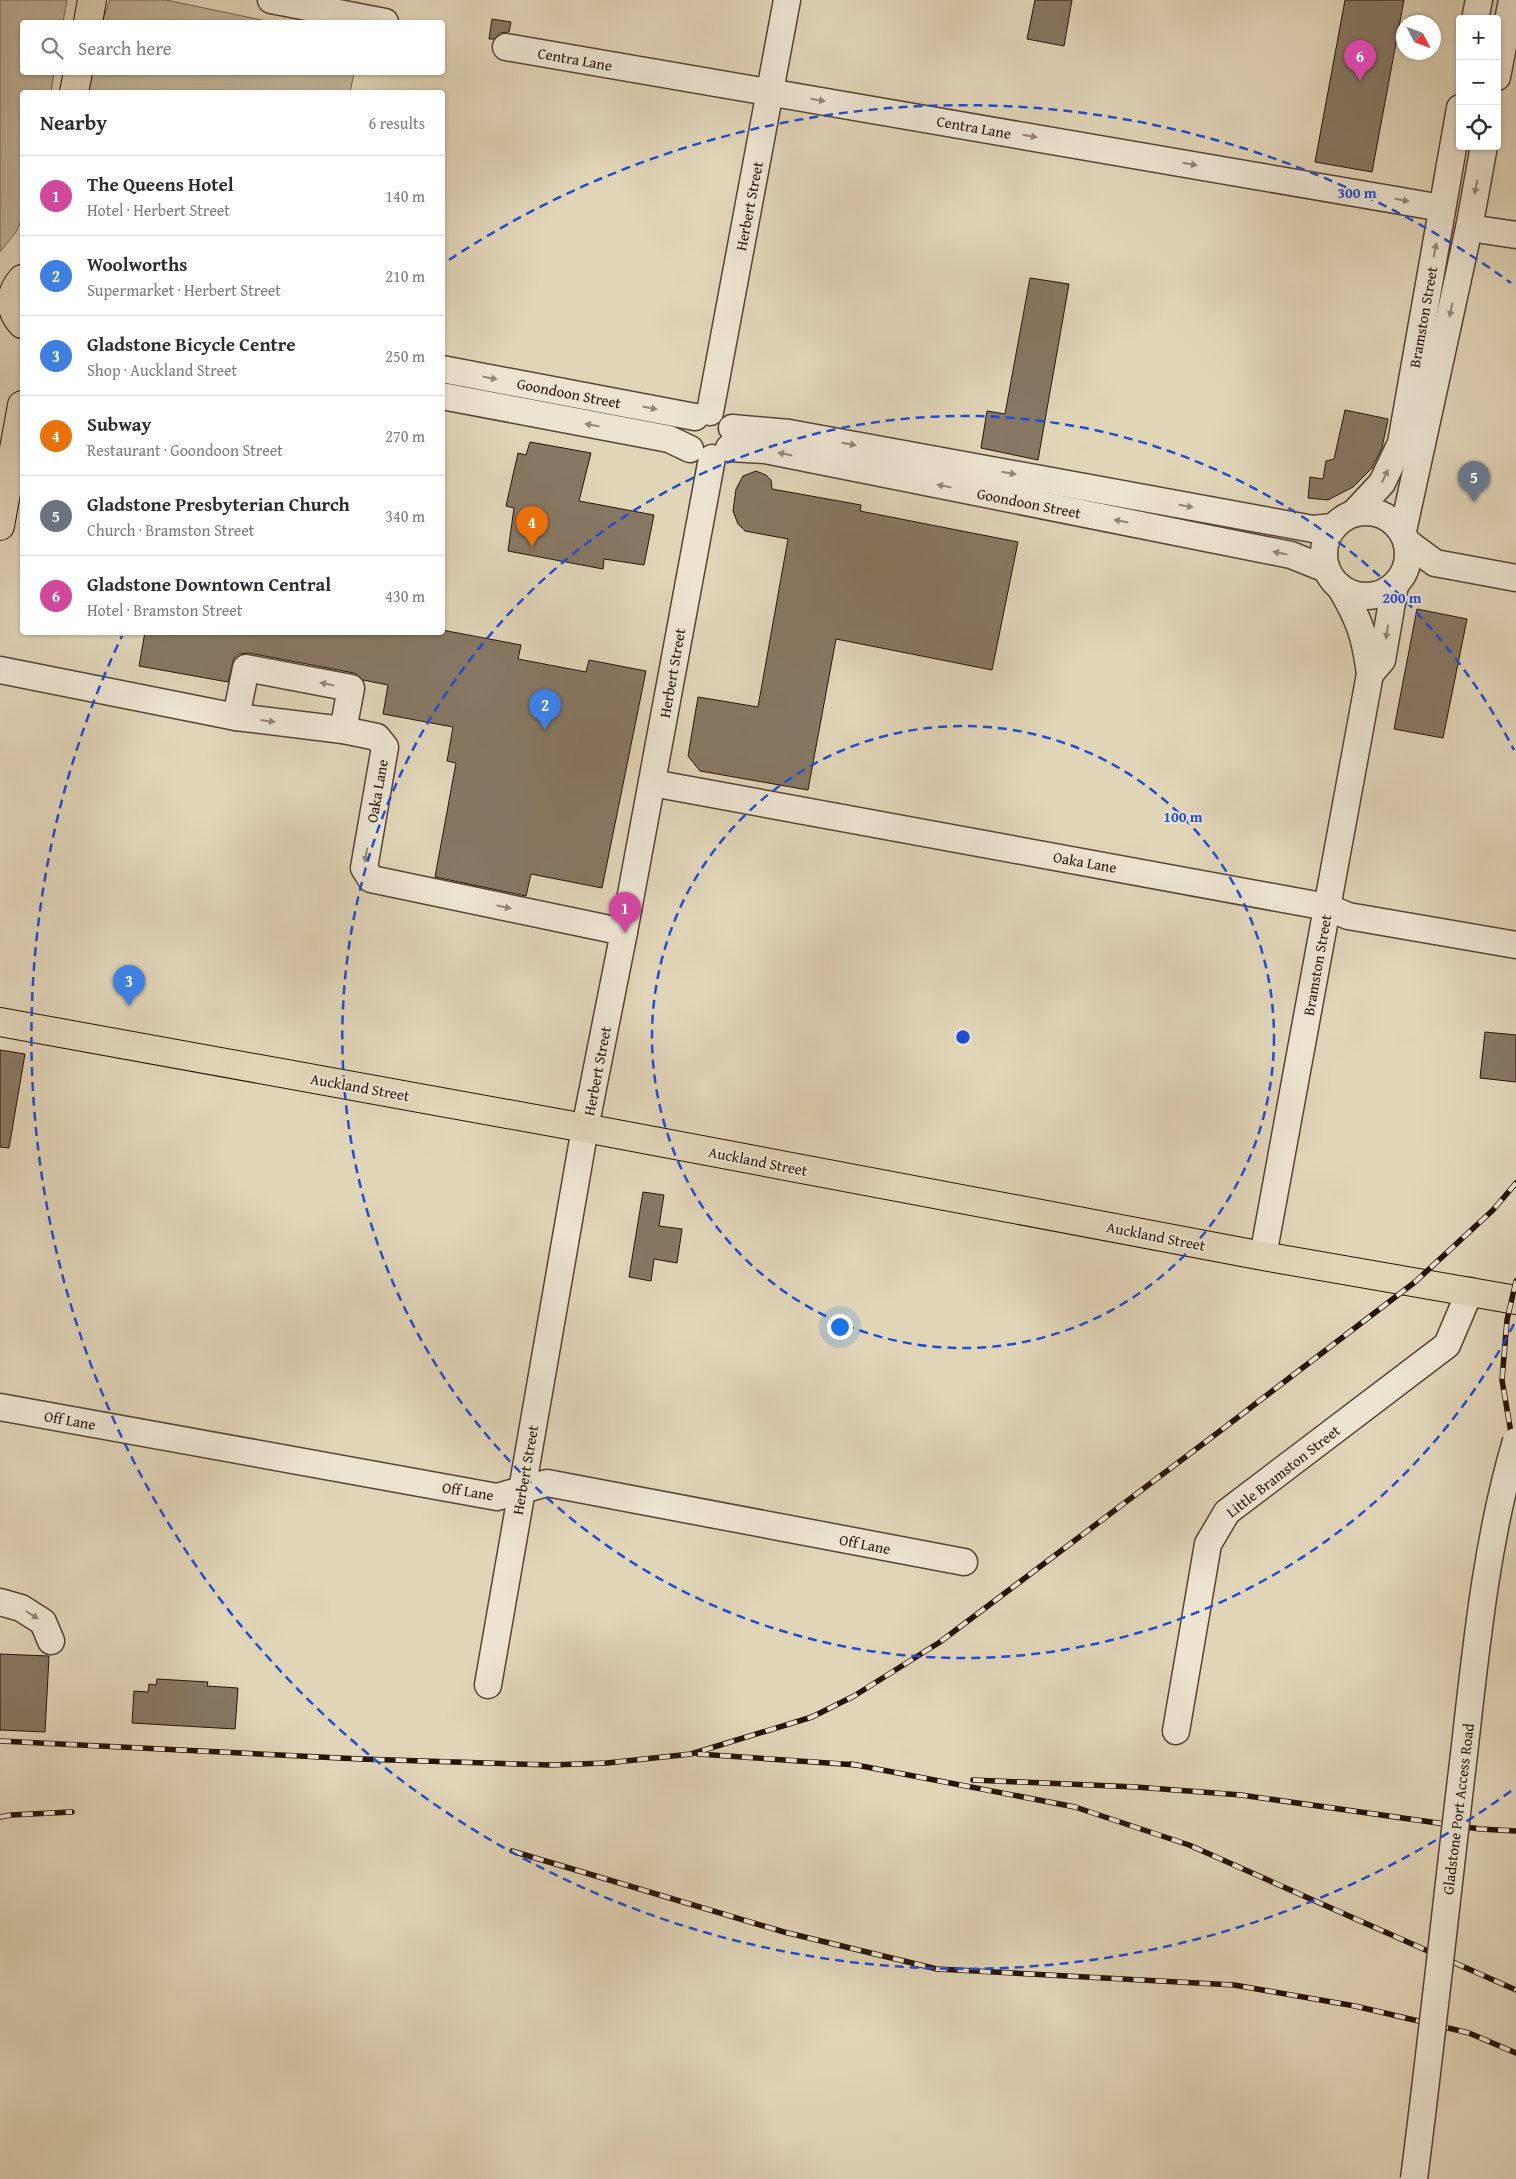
<!DOCTYPE html>
<html lang="en">
<head>
<meta charset="utf-8">
<style>
  :root { --surface:#fff; --page:#f2f2f3; --text:#2b2b33; --muted:#7c7c81; --line:#e1e1e2; --accent:#b45309 }
  body { margin:0; font-family:"Gentium Book Plus",serif; background:var(--page); color:var(--text) }
  .controls { position:absolute; right:15px; top:15px; display:grid; overflow:hidden; border-radius:5px; box-shadow:0 1px 4px #0004 }
  .controls button { width:45px; height:45px; display:grid; place-items:center; padding:0; border:0; border-bottom:1px solid var(--line); background:var(--surface); color:var(--text); font:25px sans-serif }
  .compass { position:absolute; left:1396px; top:15px; width:45px; height:45px; border-radius:50%; background:var(--surface); box-shadow:0 1px 4px #0004; rotate:131deg }
  .you { position:absolute; left:839px; top:1326px; width:18px; height:18px; margin:-12px; border:4px solid #fff; border-radius:50%; background:#1a73e8; box-shadow:0 0 0 8px #1a73e833 }
  .badge { display:grid; place-items:center; width:32px; height:32px; border-radius:50%; background:var(--accent); color:#fff; font-size:16px; font-weight:700 }
  .pin { position:absolute; translate:-50% -41px; filter:drop-shadow(0 1px 2px #0008) }
  .pin::after { content:''; position:absolute; top:26px; width:18px; height:15px; background:inherit; clip-path:polygon(0 0,100% 0,50% 100%) }
  .list { margin:0; padding:0; list-style:none }
  h2 { display:flex; justify-content:space-between; align-items:center; height:65px; margin:0; padding:0 20px; font-size:21px }
  h2 small { font-size:16px; font-weight:400; color:var(--muted) }
  .list li { display:grid; grid-template-columns:32px 1fr auto; gap:15px; align-items:center; box-sizing:border-box; height:80px; padding:0 20px; border-top:1px solid var(--line) }
  .list b { display:block; font-size:19px; white-space:nowrap }
  .list p { margin:0; font-size:16px; white-space:nowrap; color:var(--muted) }
  .list em { font-size:16px; font-style:normal; color:var(--muted) }
  .icon { flex:none; width:28px; height:28px; fill:none; stroke:currentColor; stroke-width:2; stroke-linecap:round; stroke-linejoin:round }
  .map { position:relative; flex:none; width:1516px; height:2179px; overflow:hidden }
  .search { position:absolute; background:var(--surface); box-shadow:0 1px 4px #0004; left:20px; top:20px; width:425px; height:55px; display:flex; align-items:center; gap:12px; box-sizing:border-box; padding:0 18px; border-radius:5px; color:var(--muted); font-size:19px }
  .panel { position:absolute; background:var(--surface); box-shadow:0 1px 4px #0004; left:20px; top:90px; width:425px; height:545px; border-radius:5px }
  .map>svg:first-child { display:block }
</style>
</head>
<body>
<div class="map">
<svg width="1516" height="2179" viewBox="0 0 1516 2179">
  <rect width="100%" height="100%" fill="#e1d5b8"/>
  <filter id="stains"><feTurbulence type="fractalNoise" baseFrequency=".004" numOctaves="4"/><feColorMatrix values="0 0 0 0 .2 0 0 0 0 .09 0 0 0 0 .02 0 0 0 .5 -.17"/></filter>
  <radialGradient id="worn" r=".72"><stop offset=".6" stop-color="#630" stop-opacity="0"/><stop offset="1" stop-color="#630" stop-opacity=".3"/></radialGradient>
  <!-- green -->
  <g fill="#c1b49a" stroke="#746451">
    <path d="M 0,0 L 67,0 L 63,22 L 22,22 L 22,72 L 54,73 L 51,92 L 22,92 L 22,219 L 16,232 L 0,252 Z"/>
    <path d="M 110,0 L 166,0 L 271,22 L 102,22 Z"/>
    <path d="M 91,73 L 354,73 L 350,92 L 87,92 Z"/>
  </g>
  <!-- building -->
  <g fill="#877864" stroke="#261308">
    <path d="M 1035,0 L 1072,0 L 1064,46 L 1027,39 Z"/>
    <path d="M 1345,0 L 1404,0 L 1372,172 L 1315,162 Z"/>
    <path d="M 492,19 L 511,22 L 509,32 L 500,33 L 494,39 L 489,39 Z"/>
    <path d="M 1030,278 L 1069,284 L 1038,460 L 981,448 L 987,411 L 1005,414 Z"/>
    <path d="M 1345,410 L 1388,419 L 1382,448 L 1372,468 L 1353,487 L 1328,500 L 1308,498 L 1310,477 L 1323,479 L 1326,461 L 1334,459 Z"/>
    <path d="M 530,442 L 591,453 L 579,501 L 654,515 L 644,565 L 604,559 L 603,569 L 508,551 L 514,508 L 506,506 L 518,453 L 526,455 Z"/>
    <path d="M 756,471 L 766,475 L 771,480 L 772,489 L 861,505 L 860,511 L 1018,542 L 992,670 L 836,639 L 808,790 L 700,771 L 688,756 L 698,697 L 758,707 L 788,539 L 745,531 L 738,524 L 733,511 L 736,489 L 743,476 Z"/>
    <path d="M 1417,609 L 1467,619 L 1443,738 L 1394,729 Z"/>
    <path d="M 442,630 L 521,645 L 518,659 L 586,672 L 589,660 L 646,671 L 602,888 L 531,874 L 526,896 L 435,877 L 456,763 L 447,761 L 453,727 L 383,714 L 388,685 L 363,680 L 354,673 L 249,653 L 239,654 L 234,658 L 228,682 L 139,666 L 145,632 L 442,632 Z"/>
    <path d="M 1485,1032 L 1516,1035 L 1516,1082 L 1480,1078 Z"/>
    <path d="M 0,1050 L 25,1054 L 9,1148 L 0,1147 Z"/>
    <path d="M 643,1192 L 664,1195 L 659,1226 L 682,1229 L 677,1263 L 654,1259 L 651,1281 L 629,1277 Z"/>
    <path d="M 0,1654 L 49,1656 L 45,1732 L 0,1730 Z"/>
    <path d="M 157,1679 L 208,1682 L 207,1686 L 238,1688 L 235,1729 L 132,1723 L 134,1691 L 148,1692 L 149,1684 L 156,1685 Z"/>
  </g>
  <g fill="none" stroke-linecap="round" stroke-linejoin="round">
    <defs>
      <g id="minor">
        <path d="M 271,0 L 385,22"/>
        <path d="M 1475,19 L 1479,0"/>
        <path d="M 506,47 L 1442,208"/>
        <path d="M 1497,77 L 1512,0"/>
        <path d="M 1469,228 L 1516,235"/>
        <path d="M 442,369 L 695,417"/>
        <path d="M 442,396 L 669,439 L 690,449"/>
        <path d="M 710,412 L 787,0"/>
        <path d="M 732,428 L 789,433 L 1313,529 L 1333,527"/>
        <path d="M 729,448 L 765,450 L 1291,555 L 1326,569"/>
        <circle cx="1366" cy="554" r="42"/>
        <path d="M 1354,513 L 1382,483 L 1401,443 L 1460,108"/>
        <path d="M 1403,531 L 1469,228 L 1484,146"/>
        <path d="M 1408,543 L 1435,563 L 1516,578"/>
        <path d="M 0,670 L 236,717 L 343,730 L 377,737 L 385,747 L 364,868 L 371,879 L 624,932"/>
        <path d="M 1370,674 L 1382,660 L 1395,585"/>
        <path d="M 236,717 L 246,668 L 351,688 L 343,730"/>
        <path d="M 652,783 L 1327,907 L 1348,916 L 1516,945"/>
        <path d="M 1263,1256 L 1370,674 C 1365,636 1360,621 1340,587"/>
        <path d="M 0,1407 L 497,1497 L 547,1483 L 964,1562"/>
        <path d="M 0,1602 L 21,1608 L 43,1622 L 51,1641"/>
        <path d="M 488,1685 L 585,1128 L 624,932 L 712,458"/>
        <path d="M 1176,1731 L 1208,1544 L 1227,1512 L 1447,1345 L 1470,1291"/>
      </g>
      <g id="major">
        <path d="M 88,22 L 92,0"/>
        <path d="M 74,92 L 78,72"/>
        <path d="M 22,279 C 9,294 9,310 22,324"/>
        <path d="M 0,526 L 22,405"/>
        <path d="M 0,1022 L 585,1128 L 1263,1256 L 1516,1300"/>
      </g>
    </defs>
    <!-- minor casing -->
    <use href="#minor" stroke="#554434" stroke-width="29"/>
    <!-- major casing -->
    <use href="#major" stroke="#261308" stroke-width="30"/>
    <!-- minor -->
    <use href="#minor" stroke="#ece4d1" stroke-width="26"/>
    <!-- major -->
    <use href="#major" stroke="#e1d5b8" stroke-width="28"/>
    <defs>
      <g id="rail">
        <path d="M 1516,1281 L 1507,1320 L 1502,1380 L 1516,1462"/>
        <path d="M 0,1741 L 360,1759 L 551,1765 L 607,1763 L 691,1754 L 812,1717 L 854,1696 L 940,1642 L 1220,1431 L 1415,1282 L 1493,1210 L 1516,1183"/>
        <path d="M 698,1754 L 857,1765"/>
        <path d="M 851,1764 L 1075,1807 L 1189,1845 L 1516,1990"/>
        <path d="M 973,1780 L 1136,1787 L 1241,1795 L 1480,1829 L 1516,1831"/>
        <path d="M 0,1817 L 11,1815 L 72,1812"/>
        <path d="M 512,1851 L 784,1932 L 937,1969 L 1234,1985 L 1355,2006 L 1469,2033 L 1516,2053"/>
      </g>
    </defs>
    <!-- rail casing -->
    <use href="#rail" stroke="#261308" stroke-width="5.5"/>
    <!-- rail -->
    <use href="#rail" stroke="#ece4d1" stroke-width="4" stroke-dasharray="11" stroke-linecap="butt"/>
    <defs>
      <path id="minor-bridge" d="M 1414,2179 C 1432,2038 1447,1896 1464,1754 C 1476,1649 1486,1542 1516,1441"/>
    </defs>
    <!-- minor-bridge casing -->
    <use href="#minor-bridge" stroke="#554434" stroke-width="29" stroke-linecap="butt"/>
    <!-- minor-bridge -->
    <use href="#minor-bridge" stroke="#ece4d1" stroke-width="26"/>
  </g>
  <!-- one-way arrows -->
  <defs><path id="oneway-solid" d="M-6-.8H1V-3.2L6.5 0L1 3.2V.8H-6Z" transform="scale(1.25)"/></defs>
  <g fill="#938677">
    <use href="#oneway-solid" transform="translate(818 100) rotate(10)"/>
    <use href="#oneway-solid" transform="translate(1030 136) rotate(10)"/>
    <use href="#oneway-solid" transform="translate(1190 164) rotate(10)"/>
    <use href="#oneway-solid" transform="translate(1476 187) rotate(101)"/>
    <use href="#oneway-solid" transform="translate(1402 200) rotate(10)"/>
    <use href="#oneway-solid" transform="translate(1435 250) rotate(-80)"/>
    <use href="#oneway-solid" transform="translate(1451 310) rotate(102)"/>
    <use href="#oneway-solid" transform="translate(490 378) rotate(11)"/>
    <use href="#oneway-solid" transform="translate(650 408) rotate(11)"/>
    <use href="#oneway-solid" transform="translate(592 425) rotate(-169)"/>
    <use href="#oneway-solid" transform="translate(849 444) rotate(10)"/>
    <use href="#oneway-solid" transform="translate(785 454) rotate(-169)"/>
    <use href="#oneway-solid" transform="translate(1009 473) rotate(10)"/>
    <use href="#oneway-solid" transform="translate(1385 476) rotate(-64)"/>
    <use href="#oneway-solid" transform="translate(944 486) rotate(-169)"/>
    <use href="#oneway-solid" transform="translate(1186 506) rotate(10)"/>
    <use href="#oneway-solid" transform="translate(1121 521) rotate(-169)"/>
    <use href="#oneway-solid" transform="translate(1280 553) rotate(-169)"/>
    <use href="#oneway-solid" transform="translate(1387 632) rotate(99)"/>
    <use href="#oneway-solid" transform="translate(327 684) rotate(-169)"/>
    <use href="#oneway-solid" transform="translate(268 721) rotate(7)"/>
    <use href="#oneway-solid" transform="translate(366 855) rotate(100)"/>
    <use href="#oneway-solid" transform="translate(504 907) rotate(12)"/>
    <use href="#oneway-solid" transform="translate(32 1615) rotate(32)"/>
  </g>
  <!-- distance rings -->
  <g fill="none" stroke="#1d4ed8" stroke-width="2.5" stroke-dasharray="9 6">
    <circle cx="963" cy="1037" r="311"/>
    <path d="M1514 1324A621 621 0 1 1 1514 750"/>
    <path d="M1511 1791A932 932 0 0 1 122 636M449 260A932 932 0 0 1 1511 283"/>
  </g>
  <g text-anchor="middle" dominant-baseline="central" stroke-width="4" stroke-linejoin="round" paint-order="stroke">
    <!-- street labels -->
    <g font-size="15" fill="#261308" stroke="#ece4d1">
      <text transform="translate(575 59) rotate(10)">Centra Lane</text>
      <text transform="translate(974 127) rotate(10)">Centra Lane</text>
      <text transform="translate(749 206) rotate(-79)">Herbert Street</text>
      <text transform="translate(1423 317) rotate(-80)">Bramston Street</text>
      <text transform="translate(569 393) rotate(11)">Goondoon Street</text>
      <text transform="translate(1029 503) rotate(11)">Goondoon Street</text>
      <text transform="translate(672 673) rotate(-80)">Herbert Street</text>
      <text transform="translate(377 791) rotate(-80)">Oaka Lane</text>
      <text transform="translate(1085 862) rotate(10)">Oaka Lane</text>
      <text transform="translate(1317 965) rotate(-80)">Bramston Street</text>
      <text transform="translate(597 1071) rotate(-79)">Herbert Street</text>
      <text transform="translate(360 1087) rotate(10)">Auckland Street</text>
      <text transform="translate(758 1161) rotate(11)">Auckland Street</text>
      <text transform="translate(1156 1236) rotate(11)">Auckland Street</text>
      <text transform="translate(70 1420) rotate(10)">Off Lane</text>
      <text transform="translate(525 1470) rotate(-80)">Herbert Street</text>
      <text transform="translate(1283 1471) rotate(-38)">Little Bramston Street</text>
      <text transform="translate(468 1491) rotate(9)">Off Lane</text>
      <text transform="translate(865 1544) rotate(11)">Off Lane</text>
      <text transform="translate(1458 1809) rotate(-83)">Gladstone Port Access Road</text>
    </g>
  </g>
  <circle cx="963" cy="1037" r="8" fill="#1d4ed8" stroke="#ece4d1" stroke-width="2.5"/>
  <g font-size="15" text-anchor="middle" font-weight="bold" fill="#1d4ed8" stroke="#ece4d1" stroke-width="4" stroke-linejoin="round" paint-order="stroke">
    <text x="1357" y="198">300 m</text>
    <text x="1402" y="603">200 m</text>
    <text x="1183" y="822">100 m</text>
  </g>
  <rect width="100%" height="100%" filter="url(#stains)"/>
  <rect width="100%" height="100%" fill="url(#worn)"/>
</svg>
<div class="controls">
<button>+</button>
<button>−</button>
<button><svg class="icon" aria-label="locate" viewBox="0 0 24 24"><circle cx="12" cy="12" r="6"/><path d="M12 2v4M12 18v4M2 12h4M18 12h4"/></svg></button>
</div>
<svg class="compass" viewBox="-18 -18 36 36"><path d="M0-13l5 13h-10z" fill="#e53935"/><path d="M0 13l5-13h-10z" fill="#7c7c81"/></svg>
<div class="you"></div>
<div class="pin badge" style="left:625px;top:933px;background:#d1479c">1</div>
<div class="pin badge" style="left:545px;top:730px;background:#3f7fe0">2</div>
<div class="pin badge" style="left:129px;top:1006px;background:#3f7fe0">3</div>
<div class="pin badge" style="left:532px;top:547px;background:#e8710a">4</div>
<div class="pin badge" style="left:1474px;top:502px;background:#6b7280">5</div>
<div class="pin badge" style="left:1360px;top:81px;background:#d1479c">6</div>
<div class="search"><svg class="icon" aria-label="search" viewBox="0 0 24 24"><circle cx="10" cy="10" r="6"/><path d="M15 15l6 6"/></svg>Search here</div>
<section class="panel">
<h2>Nearby<small>6 results</small></h2>
<ul class="list">
<li><span class="badge" style="background:#d1479c">1</span><div><b>The Queens Hotel</b><p>Hotel · Herbert Street</p></div><em>140 m</em></li>
<li><span class="badge" style="background:#3f7fe0">2</span><div><b>Woolworths</b><p>Supermarket · Herbert Street</p></div><em>210 m</em></li>
<li><span class="badge" style="background:#3f7fe0">3</span><div><b>Gladstone Bicycle Centre</b><p>Shop · Auckland Street</p></div><em>250 m</em></li>
<li><span class="badge" style="background:#e8710a">4</span><div><b>Subway</b><p>Restaurant · Goondoon Street</p></div><em>270 m</em></li>
<li><span class="badge" style="background:#6b7280">5</span><div><b>Gladstone Presbyterian Church</b><p>Church · Bramston Street</p></div><em>340 m</em></li>
<li><span class="badge" style="background:#d1479c">6</span><div><b>Gladstone Downtown Central</b><p>Hotel · Bramston Street</p></div><em>430 m</em></li>
</ul>
</section>
</div>
</body>
</html>
